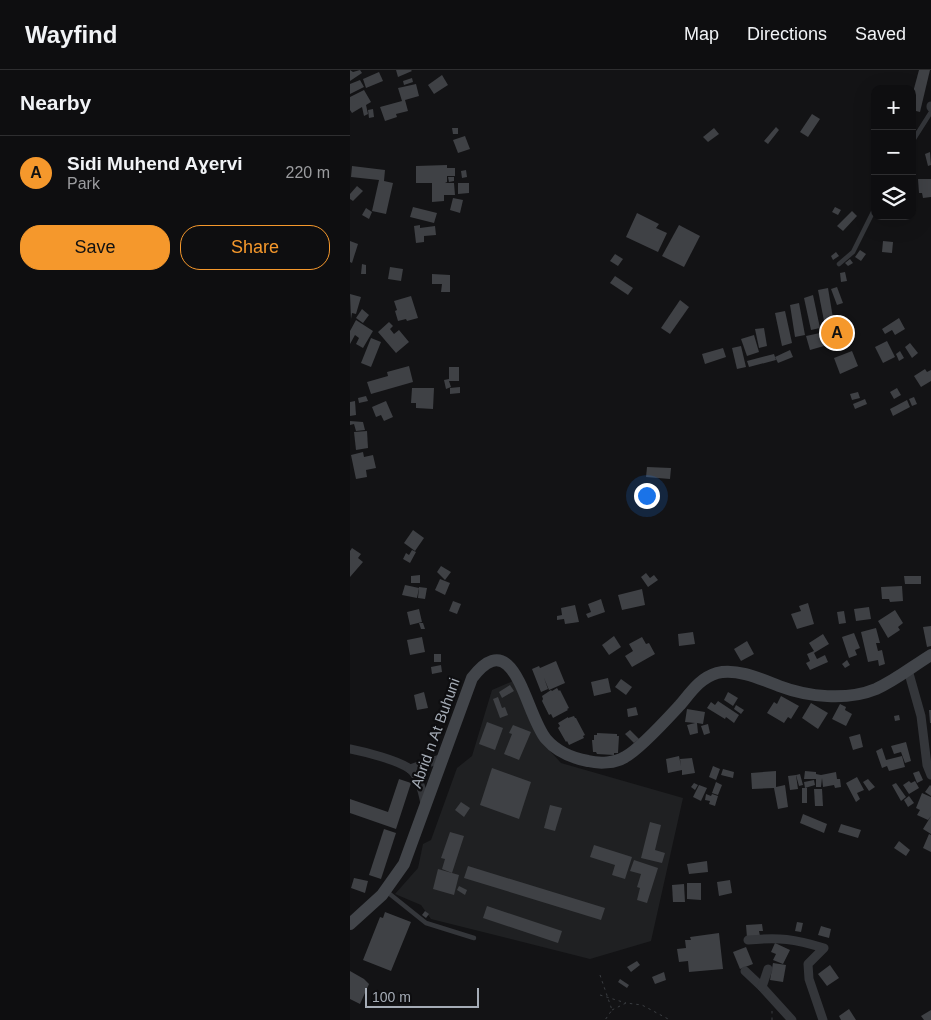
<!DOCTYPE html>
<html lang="en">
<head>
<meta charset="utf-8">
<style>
  :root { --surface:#0e0e10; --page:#171719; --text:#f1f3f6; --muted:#9b9c9f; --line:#2e2e30; --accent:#f5982c }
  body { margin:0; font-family:Arial,sans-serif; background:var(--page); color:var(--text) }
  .controls { position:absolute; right:15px; top:15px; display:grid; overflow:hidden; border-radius:10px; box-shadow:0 5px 20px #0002 }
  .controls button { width:45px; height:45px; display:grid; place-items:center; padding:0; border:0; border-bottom:1px solid var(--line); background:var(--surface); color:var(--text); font:25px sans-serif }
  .scale { position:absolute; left:15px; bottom:12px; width:114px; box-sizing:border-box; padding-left:5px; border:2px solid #a5acb6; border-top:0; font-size:14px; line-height:18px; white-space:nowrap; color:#a5acb6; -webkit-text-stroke:4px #0e0e10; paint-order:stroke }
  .you { position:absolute; left:296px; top:425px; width:18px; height:18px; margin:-12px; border:4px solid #fff; border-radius:50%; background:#1a73e8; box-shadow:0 0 0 8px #1a73e833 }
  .badge { display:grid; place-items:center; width:32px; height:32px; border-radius:50%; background:var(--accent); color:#111; font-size:16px; font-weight:700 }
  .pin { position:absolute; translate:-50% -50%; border:2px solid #fff; box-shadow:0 1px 5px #0006 }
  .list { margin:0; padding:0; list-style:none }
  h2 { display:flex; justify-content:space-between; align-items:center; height:65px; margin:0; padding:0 20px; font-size:21px }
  h2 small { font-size:16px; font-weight:400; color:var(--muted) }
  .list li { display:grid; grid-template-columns:32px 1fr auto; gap:15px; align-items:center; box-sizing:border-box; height:75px; padding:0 20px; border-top:1px solid var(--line) }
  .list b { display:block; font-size:19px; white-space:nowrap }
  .list p { margin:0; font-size:16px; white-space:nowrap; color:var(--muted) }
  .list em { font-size:16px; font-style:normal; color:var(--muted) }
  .actions { display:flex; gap:10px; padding:15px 20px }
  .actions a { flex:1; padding:11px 0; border:1px solid var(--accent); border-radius:20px; text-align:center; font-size:18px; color:var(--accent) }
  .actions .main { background:var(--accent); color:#111 }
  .icon { flex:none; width:28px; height:28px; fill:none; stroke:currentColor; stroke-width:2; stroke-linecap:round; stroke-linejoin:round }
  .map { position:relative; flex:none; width:581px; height:950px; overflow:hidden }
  header { display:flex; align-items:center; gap:30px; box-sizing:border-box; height:70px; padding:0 25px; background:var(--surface); border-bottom:1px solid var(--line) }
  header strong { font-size:24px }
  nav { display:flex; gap:28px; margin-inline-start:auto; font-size:18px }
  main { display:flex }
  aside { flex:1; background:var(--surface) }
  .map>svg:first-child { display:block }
</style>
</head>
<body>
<header>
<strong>Wayfind</strong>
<nav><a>Map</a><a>Directions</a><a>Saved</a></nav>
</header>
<main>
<aside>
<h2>Nearby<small></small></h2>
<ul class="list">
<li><span class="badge">A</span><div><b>Sidi Muḥend Aɣeṛvi</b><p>Park</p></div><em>220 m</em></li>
</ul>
<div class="actions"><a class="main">Save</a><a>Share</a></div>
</aside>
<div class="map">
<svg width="581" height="950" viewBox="0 0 581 950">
  <rect width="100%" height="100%" fill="#131315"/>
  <!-- built -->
  <path fill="#1f2022" d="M 163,611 L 190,670 L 211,693 L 333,728 L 301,871 L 240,889 L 81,849 L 71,835 L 45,824 L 68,798 L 73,774 L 81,770 L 107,698 L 122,686 L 142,620 Z"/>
  <!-- building -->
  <g fill="#3f4145">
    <path d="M 0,0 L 3,2 L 10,0 L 12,3 L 0,11 Z"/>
    <path d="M 46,0 L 61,0 L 62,1 L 48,7 Z"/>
    <path d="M 569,0 L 580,0 L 570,42 L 562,40 L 562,26 Z"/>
    <path d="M 29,2 L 33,11 L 16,18 L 13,9 Z"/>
    <path d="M 92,5 L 98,15 L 84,24 L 78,15 Z"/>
    <path d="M 62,8 L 63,12 L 54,15 L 53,11 Z"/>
    <path d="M 10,10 L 14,17 L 0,24 L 0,14 Z"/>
    <path d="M 66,14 L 69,26 L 55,30 L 58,41 L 46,44 L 47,47 L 35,51 L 30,37 L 52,31 L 48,18 Z"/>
    <path d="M 14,20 L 21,32 L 16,35 L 18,44 L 14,46 L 12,37 L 2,43 L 0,40 L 0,27 Z"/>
    <path d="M 23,39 L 24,47 L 19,48 L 18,40 Z"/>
    <path d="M 462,44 L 470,49 L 458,67 L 450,62 Z"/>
    <path d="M 426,57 L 429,60 L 418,74 L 414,71 Z"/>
    <path d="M 102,58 L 108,58 L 108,64 L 103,64 Z"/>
    <path d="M 364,58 L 369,64 L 358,72 L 353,67 Z"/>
    <path d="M 115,66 L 120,79 L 108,83 L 103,70 Z"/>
    <path d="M 580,82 L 581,95 L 578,96 L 575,84 Z"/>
    <path d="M 97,95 L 97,112 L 95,113 L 104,113 L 105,125 L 94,125 L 94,131 L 82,132 L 82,113 L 66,113 L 66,96 Z"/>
    <path d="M 2,96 L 35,100 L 34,111 L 43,113 L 36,144 L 22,141 L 29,110 L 1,107 Z"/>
    <rect x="97" y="98" width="8" height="8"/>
    <path d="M 116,100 L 117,107 L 112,108 L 111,101 Z"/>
    <path d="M 98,107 L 104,107 L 104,111 L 99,112 Z"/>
    <path d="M 568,109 L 581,109 L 581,127 L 573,128 L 572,123 L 569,123 Z"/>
    <path d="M 108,113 L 119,113 L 119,123 L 108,124 Z"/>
    <path d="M 7,116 L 13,121 L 3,131 L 0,129 L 0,124 Z"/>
    <path d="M 103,128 L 113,130 L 110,143 L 100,140 Z"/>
    <path d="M 63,137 L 87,143 L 84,153 L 60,147 Z"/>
    <path d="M 485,137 L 491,140 L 488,145 L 482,142 Z"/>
    <path d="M 16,138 L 22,142 L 19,149 L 12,145 Z"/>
    <path d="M 502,141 L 507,146 L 493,161 L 487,156 Z"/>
    <path d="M 287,143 L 309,154 L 306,158 L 317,163 L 308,182 L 276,167 Z"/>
    <path d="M 70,155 L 70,158 L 85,156 L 86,165 L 74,166 L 74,172 L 66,173 L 64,156 Z"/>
    <path d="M 329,155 L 350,166 L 334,197 L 312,186 Z"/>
    <path d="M 0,171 L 8,174 L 2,193 L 0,192 Z"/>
    <path d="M 533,171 L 543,172 L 542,183 L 532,182 Z"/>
    <path d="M 510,180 L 516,184 L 511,191 L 505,187 Z"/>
    <path d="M 486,182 L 489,186 L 483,190 L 481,186 Z"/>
    <path d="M 265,184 L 273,189 L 268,196 L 260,191 Z"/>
    <path d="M 500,189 L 503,193 L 498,196 L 495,193 Z"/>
    <path d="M 12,194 L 16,195 L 16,204 L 11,204 Z"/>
    <path d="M 40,197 L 53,199 L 51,211 L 38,209 Z"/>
    <path d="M 495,202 L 497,211 L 491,212 L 490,203 Z"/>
    <path d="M 82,204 L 100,205 L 100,222 L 91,222 L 92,214 L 82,214 Z"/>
    <path d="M 265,206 L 283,218 L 278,225 L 260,213 Z"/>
    <path d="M 487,217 L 493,233 L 487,235 L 481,219 Z"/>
    <path d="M 478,218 L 484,254 L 475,256 L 468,220 Z"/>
    <path d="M 0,224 L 11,227 L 6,244 L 2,243 L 1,249 Z"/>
    <path d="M 463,225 L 470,258 L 461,260 L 454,228 Z"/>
    <path d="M 61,226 L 68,248 L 57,251 L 56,249 L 48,251 L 45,241 L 47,240 L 44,231 Z"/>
    <path d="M 330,230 L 339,237 L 320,264 L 311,258 Z"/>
    <path d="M 449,233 L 455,265 L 445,267 L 440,235 Z"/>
    <path d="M 12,239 L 19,245 L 13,253 L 6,248 Z"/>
    <path d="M 435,241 L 442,273 L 432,276 L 425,243 Z"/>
    <path d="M 549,248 L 555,259 L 545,265 L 542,260 L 535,264 L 532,259 Z"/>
    <path d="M 6,250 L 23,261 L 13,278 L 6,274 L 9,268 L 5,265 L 0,274 L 0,261 Z"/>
    <path d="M 39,252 L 43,256 L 40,259 L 44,264 L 49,260 L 59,272 L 46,283 L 28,262 Z"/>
    <path d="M 414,258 L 417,276 L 409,278 L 405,259 Z"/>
    <path d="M 470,263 L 474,276 L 460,280 L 456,266 Z"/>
    <path d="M 404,265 L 409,282 L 397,286 L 391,269 Z"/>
    <path d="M 21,268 L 31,272 L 21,297 L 11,293 Z"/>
    <path d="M 537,271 L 545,287 L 533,293 L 525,277 Z"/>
    <path d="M 560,273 L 568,283 L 562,288 L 555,277 Z"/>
    <path d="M 391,276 L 396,297 L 387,299 L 382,278 Z"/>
    <path d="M 373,278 L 376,287 L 355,294 L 352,284 Z"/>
    <path d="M 440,280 L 443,287 L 428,293 L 425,287 Z"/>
    <path d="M 502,281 L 508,296 L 490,304 L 484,288 Z"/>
    <path d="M 550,281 L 554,288 L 549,291 L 546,284 Z"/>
    <path d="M 424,284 L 426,290 L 399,297 L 397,291 Z"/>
    <path d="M 59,296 L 63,312 L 21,324 L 17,312 L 38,306 L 37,302 Z"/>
    <path d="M 99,297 L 109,297 L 109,311 L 99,311 L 101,317 L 96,319 L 94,310 L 99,309 Z"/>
    <path d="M 575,299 L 577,302 L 581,300 L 581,311 L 571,317 L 564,306 Z"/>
    <path d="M 110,317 L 110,323 L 100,324 L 100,318 Z"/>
    <path d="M 62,318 L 84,318 L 83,339 L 66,338 L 66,333 L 61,333 Z"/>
    <path d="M 547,318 L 551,325 L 544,329 L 540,322 Z"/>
    <path d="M 508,322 L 510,328 L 502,330 L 500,324 Z"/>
    <path d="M 16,326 L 18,331 L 9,333 L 8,328 Z"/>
    <path d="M 564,327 L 567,334 L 562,336 L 559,329 Z"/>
    <path d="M 515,329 L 517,334 L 505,339 L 503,334 Z"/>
    <path d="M 557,330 L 560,337 L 543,346 L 540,339 Z"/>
    <path d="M 5,331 L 6,345 L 0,346 L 0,332 Z"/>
    <path d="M 36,331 L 43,347 L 34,351 L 31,345 L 26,347 L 22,337 Z"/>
    <path d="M 0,351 L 13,352 L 15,360 L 6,361 L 4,354 L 0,355 Z"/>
    <path d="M 17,361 L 18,378 L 6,380 L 4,362 Z"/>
    <path d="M 13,382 L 14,387 L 23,385 L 26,398 L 16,400 L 17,407 L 6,409 L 1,385 Z"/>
    <path d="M 297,397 L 321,398 L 320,409 L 296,407 Z"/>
    <path d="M 63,460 L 74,468 L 65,481 L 54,473 Z"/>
    <path d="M 2,478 L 11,484 L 8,488 L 13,492 L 0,507 L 0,481 Z"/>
    <path d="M 62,480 L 66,482 L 60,493 L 53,489 L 56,483 L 59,485 Z"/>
    <path d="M 91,496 L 101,502 L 95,510 L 87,502 Z"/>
    <path d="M 296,503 L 300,508 L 304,505 L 308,510 L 298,517 L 291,507 Z"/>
    <path d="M 70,505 L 70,513 L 61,513 L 61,506 Z"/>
    <path d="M 554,506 L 571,506 L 571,514 L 555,514 Z"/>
    <path d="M 90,509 L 100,513 L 95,525 L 85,520 Z"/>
    <path d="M 55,515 L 69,518 L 67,528 L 52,525 Z"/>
    <path d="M 552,516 L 553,531 L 540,532 L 539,529 L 532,529 L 531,517 Z"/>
    <path d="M 69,517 L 77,518 L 75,529 L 68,528 Z"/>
    <path d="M 292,519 L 295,535 L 272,540 L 268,525 Z"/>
    <path d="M 251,529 L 255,542 L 238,548 L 236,544 L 241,542 L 238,534 Z"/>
    <path d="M 103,531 L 111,534 L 107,544 L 99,541 Z"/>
    <path d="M 458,533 L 464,554 L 447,559 L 441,544 L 451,541 L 449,536 Z"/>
    <path d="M 225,535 L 229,552 L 215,554 L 214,549 L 207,550 L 207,546 L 212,545 L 211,538 Z"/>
    <path d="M 519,537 L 521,549 L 506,551 L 504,539 Z"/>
    <path d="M 69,539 L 72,552 L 60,555 L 57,542 Z"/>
    <path d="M 545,540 L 553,553 L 548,557 L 550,560 L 538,568 L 528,551 Z"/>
    <path d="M 494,541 L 496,553 L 489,554 L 487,542 Z"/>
    <path d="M 69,553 L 73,553 L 75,559 L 71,559 Z"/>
    <path d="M 581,556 L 581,576 L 577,577 L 573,557 Z"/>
    <path d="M 526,558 L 530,573 L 526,573 L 528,581 L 532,580 L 535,594 L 529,596 L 528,590 L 518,592 L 511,562 Z"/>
    <path d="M 343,562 L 345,574 L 329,576 L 328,564 Z"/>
    <path d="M 504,563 L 510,578 L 505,580 L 507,585 L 499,588 L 492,567 Z"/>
    <path d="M 473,564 L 479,574 L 464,583 L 467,589 L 475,585 L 478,592 L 460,600 L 456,593 L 460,591 L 457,584 L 464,581 L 459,573 Z"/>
    <path d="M 264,566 L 271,577 L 259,585 L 252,575 Z"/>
    <path d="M 72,567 L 75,582 L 60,585 L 57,570 Z"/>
    <path d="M 292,567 L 296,574 L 299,573 L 305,584 L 282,597 L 275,586 L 283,581 L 279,574 Z"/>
    <path d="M 397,571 L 404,584 L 391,591 L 384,579 Z"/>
    <rect x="84" y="584" width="7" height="8"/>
    <path d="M 497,590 L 500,595 L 495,598 L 492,594 Z"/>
    <path d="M 206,591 L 215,613 L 199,620 L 194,608 L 198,619 L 191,622 L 182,599 L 189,596 L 190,598 Z"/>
    <path d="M 91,595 L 92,602 L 82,604 L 81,597 Z"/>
    <path d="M 258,608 L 261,622 L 244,626 L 241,612 Z"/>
    <path d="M 271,609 L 282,617 L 276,625 L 265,617 Z"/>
    <path d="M 160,615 L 164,621 L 152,628 L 149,622 Z"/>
    <path d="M 207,618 L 209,621 L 210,620 L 219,638 L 217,639 L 218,640 L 203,648 L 201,644 L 199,645 L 192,631 L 193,629 L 192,626 L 201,620 L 202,621 Z"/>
    <path d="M 74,622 L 78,638 L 67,640 L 64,625 Z"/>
    <path d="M 378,622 L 388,628 L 383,636 L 374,630 Z"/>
    <path d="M 431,626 L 449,636 L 441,649 L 438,647 L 434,653 L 417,643 L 424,632 L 427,634 Z"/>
    <path d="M 148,627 L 152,638 L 155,637 L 158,645 L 150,648 L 143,629 Z"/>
    <path d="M 368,631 L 389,645 L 384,653 L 376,647 L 375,649 L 357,638 L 361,632 L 365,635 Z"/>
    <path d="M 461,633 L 478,643 L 468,659 L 452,648 Z"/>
    <path d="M 490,634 L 496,637 L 495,640 L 502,644 L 496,656 L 482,649 Z"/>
    <path d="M 386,635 L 394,640 L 391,644 L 384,639 Z"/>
    <path d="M 286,637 L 288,645 L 278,647 L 277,639 Z"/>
    <path d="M 337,639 L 355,642 L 353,654 L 347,653 L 348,663 L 340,665 L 337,655 L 345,653 L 335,652 Z"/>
    <path d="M 579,640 L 581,640 L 581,653 L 580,653 Z"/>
    <path d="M 549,645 L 550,650 L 545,651 L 544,646 Z"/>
    <path d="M 224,646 L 225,648 L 226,648 L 235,665 L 233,666 L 234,668 L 219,675 L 217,671 L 216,672 L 208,658 L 210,656 L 208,653 L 218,647 L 218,648 Z"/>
    <path d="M 137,652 L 153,658 L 145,680 L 129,674 Z"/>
    <path d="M 358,654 L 360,663 L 354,665 L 351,656 Z"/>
    <path d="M 163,655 L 181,662 L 169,690 L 154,684 L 162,664 L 159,663 Z"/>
    <path d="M 280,660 L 289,669 L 284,673 L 275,664 Z"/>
    <path d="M 247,663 L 267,664 L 267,666 L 269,666 L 268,683 L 264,683 L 264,685 L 247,684 L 246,682 L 243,682 L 242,670 L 244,670 L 244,665 L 247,665 Z"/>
    <path d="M 510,664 L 513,677 L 503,680 L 499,667 Z"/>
    <path d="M 556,672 L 561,691 L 555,693 L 551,682 L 544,684 L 541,676 Z"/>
    <path d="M 532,678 L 536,690 L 552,686 L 555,697 L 539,701 L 537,696 L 532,698 L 526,681 Z"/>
    <path d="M 329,686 L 331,696 L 330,689 L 342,688 L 345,703 L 332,705 L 332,700 L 318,703 L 316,689 Z"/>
    <path d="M 363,696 L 370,699 L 366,710 L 359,707 Z"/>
    <path d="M 142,698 L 181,712 L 169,749 L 130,735 Z"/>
    <path d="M 373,699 L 384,702 L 383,708 L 371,705 Z"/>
    <path d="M 426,701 L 426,717 L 435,715 L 438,737 L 428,739 L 424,718 L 402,719 L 401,703 Z"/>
    <path d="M 455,701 L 466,702 L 466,704 L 471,705 L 486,702 L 487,709 L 490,709 L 491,717 L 485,718 L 484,715 L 473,717 L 472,708 L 471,717 L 466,717 L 466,709 L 454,709 Z"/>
    <path d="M 569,701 L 573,710 L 567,713 L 563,703 Z"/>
    <path d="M 450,704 L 453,715 L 449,716 L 446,705 Z"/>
    <path d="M 446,705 L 448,719 L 440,720 L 438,706 Z"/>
    <path d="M 507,707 L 514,720 L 507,723 L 510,729 L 506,732 L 496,713 Z"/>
    <path d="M 49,709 L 61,713 L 46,759 L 0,743 L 0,729 L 38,742 Z"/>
    <path d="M 518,709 L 525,717 L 519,721 L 513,712 Z"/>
    <path d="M 464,710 L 465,715 L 455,718 L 454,712 Z"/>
    <path d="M 559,711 L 561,713 L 565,711 L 569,718 L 559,724 L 553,715 Z"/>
    <path d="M 366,712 L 372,715 L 368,725 L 362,723 Z"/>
    <path d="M 344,713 L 348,715 L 345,720 L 341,717 Z"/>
    <path d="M 546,713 L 556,727 L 551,731 L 542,715 Z"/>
    <path d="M 349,715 L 357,718 L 351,731 L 343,727 Z"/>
    <path d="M 580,715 L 581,716 L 581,726 L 575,722 Z"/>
    <rect x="452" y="718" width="5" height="15"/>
    <path d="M 464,719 L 472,719 L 473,736 L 465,736 Z"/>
    <path d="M 572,723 L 581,727 L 581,764 L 573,759 L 581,746 L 578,750 L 567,745 L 570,740 L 566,738 Z"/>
    <path d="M 356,724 L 361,726 L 362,724 L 368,726 L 365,736 L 359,734 L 360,731 L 355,730 Z"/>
    <path d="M 559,726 L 564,733 L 558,737 L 554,730 Z"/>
    <path d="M 111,732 L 120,738 L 114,747 L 105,740 Z"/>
    <path d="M 200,735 L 212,738 L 205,761 L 194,758 Z"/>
    <path d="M 453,744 L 477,754 L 474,763 L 450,753 Z"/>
    <path d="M 300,752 L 311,755 L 305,780 L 315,783 L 312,793 L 291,788 Z"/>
    <path d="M 491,754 L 511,760 L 508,768 L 488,762 Z"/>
    <path d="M 34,759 L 46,763 L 31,809 L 19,805 Z"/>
    <path d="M 100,762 L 114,766 L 102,803 L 92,799 L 95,789 L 91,788 Z"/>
    <path d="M 579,764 L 581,765 L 581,782 L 573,778 Z"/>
    <path d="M 549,771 L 560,780 L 556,786 L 544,778 Z"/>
    <path d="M 244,775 L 282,787 L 275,809 L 262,805 L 265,795 L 240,787 Z"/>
    <path d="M 284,790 L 308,798 L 297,833 L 287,830 L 290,818 L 287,817 L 291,804 L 280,801 Z"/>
    <path d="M 357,791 L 358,802 L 339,804 L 337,794 Z"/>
    <path d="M 118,796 L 255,838 L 251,850 L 114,808 Z"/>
    <path d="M 88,799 L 109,805 L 104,825 L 83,819 Z"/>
    <path d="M 4,808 L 18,811 L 15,823 L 1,818 Z"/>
    <path d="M 380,810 L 382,823 L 369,826 L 367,812 Z"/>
    <path d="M 337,813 L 351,813 L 351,830 L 337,829 Z"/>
    <path d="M 334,814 L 335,832 L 323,832 L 322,815 Z"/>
    <path d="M 109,816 L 117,820 L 115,825 L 107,820 Z"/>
    <path d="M 137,836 L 212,861 L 208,873 L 133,848 Z"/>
    <path d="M 75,841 L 79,844 L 76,848 L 72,845 Z"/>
    <path d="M 35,842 L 61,852 L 41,901 L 13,890 L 30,847 L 33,848 Z"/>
    <path d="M 447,852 L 453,853 L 451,862 L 445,861 Z"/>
    <path d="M 412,854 L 413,861 L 409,861 L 410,866 L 397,868 L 396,855 Z"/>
    <path d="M 471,856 L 481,859 L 479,868 L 468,865 Z"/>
    <path d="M 369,863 L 373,899 L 339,902 L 338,891 L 329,892 L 327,879 L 336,878 L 335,870 L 341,870 L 340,867 Z"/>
    <path d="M 425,873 L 440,880 L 433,894 L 423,890 L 426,884 L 421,882 Z"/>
    <path d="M 396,877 L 403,894 L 390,899 L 383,882 Z"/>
    <path d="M 287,891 L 290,895 L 281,902 L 277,897 Z"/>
    <path d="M 423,893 L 436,895 L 433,912 L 420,910 Z"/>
    <path d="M 480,895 L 489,908 L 477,916 L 468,904 Z"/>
    <path d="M 0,901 L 14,909 L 19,914 L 10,934 L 0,929 Z"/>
    <path d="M 314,902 L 316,910 L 305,914 L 302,907 Z"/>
    <path d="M 270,909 L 279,915 L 277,918 L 268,912 Z"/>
    <path d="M 499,939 L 506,950 L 491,950 L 489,946 Z"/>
    <path d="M 581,940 L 581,950 L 574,950 L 571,946 Z"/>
  </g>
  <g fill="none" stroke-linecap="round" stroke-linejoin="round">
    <!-- path -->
    <g stroke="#3a3d41" stroke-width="1" stroke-dasharray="2.5 4" stroke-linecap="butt">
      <path d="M 250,905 L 262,940 L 255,950"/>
      <path d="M 250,925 L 276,933"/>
      <path d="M 262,940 L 276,933 L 292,935 L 320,950"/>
      <path d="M 422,941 L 422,950"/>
    </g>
    <!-- lane -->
    <g stroke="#34363a" stroke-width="4.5">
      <path d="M 562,72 L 581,42"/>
      <path d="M 489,194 L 503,182 L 525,138"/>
      <path d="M 36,821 L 76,853 L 124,868"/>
    </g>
    <!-- street -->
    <g stroke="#34363a" stroke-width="9">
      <path d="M 581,36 L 581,37"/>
      <path d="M 558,600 L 571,646 L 577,695 L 581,705"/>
      <path d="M 0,679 C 15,682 48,690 60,699 C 69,706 73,723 75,734"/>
      <path d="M 60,699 L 93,688"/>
      <path d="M 398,870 C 430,867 444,869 474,878 L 458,894 L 459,909 L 473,950"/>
      <path d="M 395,901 L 412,917 L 442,950"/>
      <path d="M 412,917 L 418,899"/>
    </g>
    <!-- secondary -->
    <path stroke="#42454a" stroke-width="12" d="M 0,854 L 32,825 L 54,794 L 122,608 C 165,552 175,644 196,669 C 207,682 222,688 238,691 C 250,694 265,693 275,687 C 290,679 318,648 330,635 C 341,622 350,608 367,603 C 387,598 411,609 429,616 C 458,627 497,631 526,619 C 546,610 563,596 581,585"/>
  </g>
  <g text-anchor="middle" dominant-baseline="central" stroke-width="4.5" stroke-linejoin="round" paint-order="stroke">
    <!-- street labels -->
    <g font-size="15" fill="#a5acb6" stroke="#0e0e10">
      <text transform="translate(85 663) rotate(-70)">Abrid n At Buhuni</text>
    </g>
  </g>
</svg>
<div class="controls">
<button>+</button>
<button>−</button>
<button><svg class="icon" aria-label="layers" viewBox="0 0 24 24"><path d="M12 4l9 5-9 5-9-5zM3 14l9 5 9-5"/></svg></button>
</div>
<div class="scale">100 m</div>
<div class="you"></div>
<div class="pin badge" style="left:487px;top:263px">A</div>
</div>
</main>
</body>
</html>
